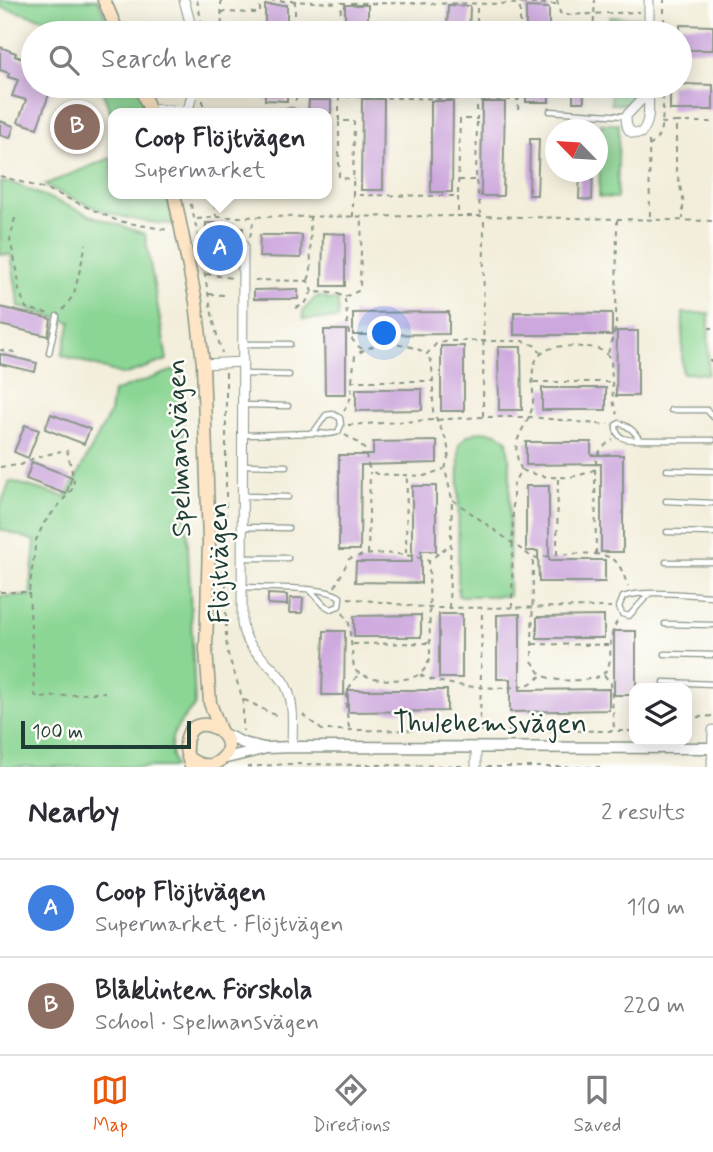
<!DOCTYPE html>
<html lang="en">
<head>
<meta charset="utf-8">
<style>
  :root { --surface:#fff; --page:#f2f2f3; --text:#2b2b33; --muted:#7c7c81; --line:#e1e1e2; --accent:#ea580c }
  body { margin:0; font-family:Mynerve,sans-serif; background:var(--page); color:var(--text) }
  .controls { position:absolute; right:21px; bottom:21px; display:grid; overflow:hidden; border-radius:14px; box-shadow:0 4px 18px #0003 }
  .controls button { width:63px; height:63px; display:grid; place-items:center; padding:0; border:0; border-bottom:2px solid var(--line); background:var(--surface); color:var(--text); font:35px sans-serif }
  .compass { position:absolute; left:545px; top:119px; width:63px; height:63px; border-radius:50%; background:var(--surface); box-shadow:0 4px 18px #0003; rotate:295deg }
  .scale { position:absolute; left:21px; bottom:18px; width:170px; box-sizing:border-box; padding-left:7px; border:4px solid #1f3d34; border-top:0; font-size:19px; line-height:24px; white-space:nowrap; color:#1f3d34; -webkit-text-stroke:5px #fdfcf7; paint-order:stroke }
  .you { position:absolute; left:385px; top:334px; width:24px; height:24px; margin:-18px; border:5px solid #fff; border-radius:50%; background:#1a73e8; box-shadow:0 0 0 10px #1a73e833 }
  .badge { display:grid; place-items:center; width:46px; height:46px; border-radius:50%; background:var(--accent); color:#fff; font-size:23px; font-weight:700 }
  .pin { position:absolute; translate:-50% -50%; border:4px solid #fff; box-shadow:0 2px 7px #0006 }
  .popup { position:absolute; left:108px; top:108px; width:224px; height:91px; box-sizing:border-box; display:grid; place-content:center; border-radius:14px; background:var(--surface); filter:drop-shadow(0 2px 5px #0005); font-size:23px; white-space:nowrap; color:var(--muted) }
  .popup b { font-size:26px; color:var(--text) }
  .popup::after { content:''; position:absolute; left:50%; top:100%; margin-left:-14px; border:14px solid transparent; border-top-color:var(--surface) }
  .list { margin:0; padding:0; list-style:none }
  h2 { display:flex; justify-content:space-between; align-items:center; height:91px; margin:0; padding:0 28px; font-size:30px }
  h2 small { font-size:23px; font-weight:400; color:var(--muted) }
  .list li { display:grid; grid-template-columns:46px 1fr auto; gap:21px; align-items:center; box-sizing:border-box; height:98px; padding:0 28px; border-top:2px solid var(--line) }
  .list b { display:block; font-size:26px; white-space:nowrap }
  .list p { margin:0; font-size:23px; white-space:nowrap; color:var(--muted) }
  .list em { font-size:23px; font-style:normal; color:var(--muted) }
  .icon { flex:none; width:38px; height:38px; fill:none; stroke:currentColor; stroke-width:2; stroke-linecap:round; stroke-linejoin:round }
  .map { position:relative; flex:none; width:713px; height:767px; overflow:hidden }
  .search { position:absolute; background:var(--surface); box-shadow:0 4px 18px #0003; left:21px; right:21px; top:21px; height:77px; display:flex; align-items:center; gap:18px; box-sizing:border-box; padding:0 24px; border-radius:38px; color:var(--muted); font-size:26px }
  .sheet { height:287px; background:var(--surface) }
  nav { display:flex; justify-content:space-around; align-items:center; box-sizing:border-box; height:98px; border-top:2px solid var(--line); background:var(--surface); font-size:19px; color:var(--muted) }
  nav a { display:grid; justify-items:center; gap:4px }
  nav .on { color:var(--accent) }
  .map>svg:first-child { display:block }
</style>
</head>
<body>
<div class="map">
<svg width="713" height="767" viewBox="0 0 713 767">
  <rect width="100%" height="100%" fill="#fdfcf7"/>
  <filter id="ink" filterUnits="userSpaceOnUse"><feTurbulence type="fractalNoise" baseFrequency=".0143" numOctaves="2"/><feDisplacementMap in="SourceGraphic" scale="14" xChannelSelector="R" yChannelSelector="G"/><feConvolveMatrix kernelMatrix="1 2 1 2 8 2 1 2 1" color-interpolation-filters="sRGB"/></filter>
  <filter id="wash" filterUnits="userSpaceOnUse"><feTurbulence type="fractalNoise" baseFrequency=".00686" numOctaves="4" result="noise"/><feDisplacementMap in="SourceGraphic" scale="28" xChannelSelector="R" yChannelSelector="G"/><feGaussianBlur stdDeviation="1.57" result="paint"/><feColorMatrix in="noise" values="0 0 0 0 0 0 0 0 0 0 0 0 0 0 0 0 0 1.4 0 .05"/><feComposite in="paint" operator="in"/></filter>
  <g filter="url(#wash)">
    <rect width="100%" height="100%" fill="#f3eedb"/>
    <!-- green -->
    <g fill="#8bd694" stroke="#558a64" stroke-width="2">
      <path d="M 0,0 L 98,0 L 113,33 L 79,33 L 77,28 L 0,7 Z"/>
      <rect x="610" y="17" width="28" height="16"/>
      <path d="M 100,86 L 138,86 L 150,113 L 113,113 L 113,118 Z"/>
      <path d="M 611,86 L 638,86 L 638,93 L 627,104 L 611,104 Z"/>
      <path d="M 601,124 L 619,124 L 617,198 L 599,197 Z"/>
      <path d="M 113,157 L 113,194 L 167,194 L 173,224 C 120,222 91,207 44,185 Z"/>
      <path d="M 0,182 L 15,184 L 95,217 L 145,234 L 167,360 L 124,375 L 62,355 L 71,322 L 19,307 L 11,255 L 0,254 Z"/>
      <path d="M 316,297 L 326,297 L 327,300 L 338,300 L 338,319 L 303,319 L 303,311 Z"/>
      <path d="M 683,313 L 709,313 L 708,374 L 682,373 Z"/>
      <path d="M 180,368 L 195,705 C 176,728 164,737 175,767 L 0,767 L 0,596 L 30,596 L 35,541 L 0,529 L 0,507 L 10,481 L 66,497 L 110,413 L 113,392 Z"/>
      <path d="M 480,431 L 497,433 L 507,440 L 510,467 L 509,596 L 458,596 L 459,445 L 467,436 Z"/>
    </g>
    <g id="blocks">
      <!-- building -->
      <g fill="#cda8de">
        <rect x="265" y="5" width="22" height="28"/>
        <rect x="345" y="5" width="23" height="28"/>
        <path d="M 448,5 L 470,6 L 469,33 L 447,33 Z"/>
        <path d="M 526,7 L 549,8 L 549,33 L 526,33 Z"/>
        <path d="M 680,25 L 713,26 L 713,50 L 680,50 Z"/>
        <path d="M 0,47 L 16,53 L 15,56 L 33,62 L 33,86 L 52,86 L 37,128 L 18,122 L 26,100 L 12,96 L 18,80 L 8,77 L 9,73 L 0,70 Z"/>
        <path d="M 680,84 L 713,85 L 713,110 L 670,110 L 670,86 Z"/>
        <path d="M 265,86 L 287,86 L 287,101 L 265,100 Z"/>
        <path d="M 344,86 L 368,86 L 368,96 L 344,95 Z"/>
        <path d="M 447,86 L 469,86 L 469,96 L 446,96 Z"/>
        <rect x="526" y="86" width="23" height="16"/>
        <path d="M 573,86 L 583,86 L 584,102 L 573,102 Z"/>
        <path d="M 362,99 L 384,99 L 383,190 L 361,190 Z"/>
        <path d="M 309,100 L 331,100 L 331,113 L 308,113 Z"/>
        <path d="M 431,101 L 453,101 L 452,192 L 431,192 Z"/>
        <path d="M 482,102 L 505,102 L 503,196 L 481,196 Z"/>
        <path d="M 0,121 L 14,126 L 10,138 L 0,135 Z"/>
        <path d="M 530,139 L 539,139 L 537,195 L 529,195 Z"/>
        <path d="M 580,172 L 593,172 L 592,200 L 579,199 Z"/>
        <path d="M 206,223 L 234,223 L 235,228 L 243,228 L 243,238 L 234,239 L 235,263 L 215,263 L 210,268 L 206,263 Z"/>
        <path d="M 323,233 L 345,234 L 345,286 L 322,286 Z"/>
        <path d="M 260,235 L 302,235 L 301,258 L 259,257 Z"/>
        <path d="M 298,289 L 298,299 L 254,299 L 254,290 Z"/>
        <path d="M 0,307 L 51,319 L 48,336 L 0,325 Z"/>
        <path d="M 449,312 L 449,334 L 353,335 L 353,313 Z"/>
        <path d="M 514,312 L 612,313 L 612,335 L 514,335 Z"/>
        <path d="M 324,330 L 346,330 L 346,394 L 325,394 Z"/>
        <path d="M 617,331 L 638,331 L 638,396 L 616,396 Z"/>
        <rect x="441" y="346" width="23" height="65"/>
        <path d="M 498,347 L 521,347 L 522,410 L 499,410 Z"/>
        <path d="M 0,354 L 37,363 L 35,372 L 0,364 Z"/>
        <rect x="542" y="388" width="64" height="22"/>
        <path d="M 356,389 L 422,389 L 422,410 L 356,411 Z"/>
        <path d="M 51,414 L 90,429 L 84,444 L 45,429 Z"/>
        <path d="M 25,425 L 39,430 L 28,458 L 14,452 Z"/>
        <path d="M 437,441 L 437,463 L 361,465 L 360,550 L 339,550 L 339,455 L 373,455 L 373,442 Z"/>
        <path d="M 526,442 L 591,442 L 591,455 L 623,455 L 623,552 L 601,552 L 601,464 L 526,465 Z"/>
        <path d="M 32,462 L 72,477 L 66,494 L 26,479 Z"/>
        <path d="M 412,486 L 436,486 L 436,551 L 421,551 L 421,583 L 355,582 L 356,562 L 412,562 Z"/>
        <path d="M 526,486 L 549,486 L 549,560 L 605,560 L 605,582 L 539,582 L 538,551 L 526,551 Z"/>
        <path d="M 268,594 L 287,595 L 287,605 L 268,604 Z"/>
        <path d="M 290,598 L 303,598 L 302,613 L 289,613 Z"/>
        <rect x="439" y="614" width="23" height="64"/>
        <path d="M 520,614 L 520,690 L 609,689 L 609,710 L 510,712 L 510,679 L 497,679 L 497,615 Z"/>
        <path d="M 421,615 L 421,637 L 354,637 L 354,616 Z"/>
        <path d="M 604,616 L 604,638 L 537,638 L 537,617 Z"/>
        <path d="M 324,631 L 345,631 L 344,695 L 322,695 Z"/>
        <path d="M 614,631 L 636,631 L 636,688 L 634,688 L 634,695 L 614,695 Z"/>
        <path d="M 348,690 L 447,690 L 447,711 L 348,712 Z"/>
      </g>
    </g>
  </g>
  <g filter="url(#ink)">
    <use href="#blocks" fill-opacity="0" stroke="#899688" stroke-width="2"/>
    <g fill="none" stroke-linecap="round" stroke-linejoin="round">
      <defs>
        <g id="service">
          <path d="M 189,111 L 227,113"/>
          <path d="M 550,111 L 625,116"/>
          <path d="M 282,113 L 291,110 L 297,113"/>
          <path d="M 243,344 L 290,344"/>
          <path d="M 49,353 L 57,316"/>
          <path d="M 244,374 L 289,375"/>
          <path d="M 244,405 L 288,406"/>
          <path d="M 671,410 L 707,410 L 713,417"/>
          <path d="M 243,435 L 313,433 C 323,433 328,436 338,432 L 341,425 L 340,418 L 333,414 L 326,415 L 313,433"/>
          <path d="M 640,440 C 634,431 630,427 620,423 L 616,425 C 615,440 628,440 640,440 L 713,440"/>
          <path d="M 242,465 L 286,466"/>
          <path d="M 667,470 L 713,471"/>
          <path d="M 243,496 L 288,497"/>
          <path d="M 666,501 L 713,503"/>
          <path d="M 243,527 L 288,528"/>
          <path d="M 667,532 L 713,533"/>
          <path d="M 243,558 L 288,558"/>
          <path d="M 666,562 L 713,562"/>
          <path d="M 243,587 C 263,588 327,586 340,597 L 339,606 L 331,609 L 324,605 L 310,590"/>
          <path d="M 649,594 L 629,616 L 622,614 L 619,607 L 623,597 C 642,589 691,595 713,596"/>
          <path d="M 665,624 L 713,625"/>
          <path d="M 665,654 L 713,655"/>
          <path d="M 664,682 L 713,684"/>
        </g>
        <g id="minor">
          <path d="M 184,0 L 193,33"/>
          <path d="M 649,33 L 649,0"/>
          <path d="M 648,93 L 626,116 C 626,127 628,135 641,133 C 652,122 648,101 648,86"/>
          <path d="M 149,109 L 188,111 L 194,86"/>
          <path d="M 243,245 L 242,624 C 246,653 274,662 286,686 C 295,704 292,728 292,747"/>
          <path d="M 203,364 L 243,362"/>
          <path d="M 476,767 L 476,749"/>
          <path d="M 712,767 L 713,730"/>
        </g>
        <g id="tertiary">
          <path d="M 224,734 L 243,743 L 264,748"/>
          <path d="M 222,759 L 267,748 L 292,747 L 713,748"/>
        </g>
        <g id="secondary">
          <path d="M 104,0 L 118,33"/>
          <path d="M 140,86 L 151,113"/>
          <path d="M 174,194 L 196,302 L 203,364 L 209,542 L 206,649 L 210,703 L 220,730"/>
          <path d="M 190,759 C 198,765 206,767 215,764 C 256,740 187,700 186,746 C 185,753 190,760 191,767"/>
        </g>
      </defs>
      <!-- service casing -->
      <use href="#service" stroke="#899688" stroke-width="7"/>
      <!-- minor casing -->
      <use href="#minor" stroke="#899688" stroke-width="11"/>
      <!-- tertiary casing -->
      <use href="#tertiary" stroke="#899688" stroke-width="13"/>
      <!-- secondary casing -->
      <use href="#secondary" stroke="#899688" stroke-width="15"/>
      <!-- path -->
      <g stroke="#899688" stroke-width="2" stroke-dasharray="5 5" stroke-linecap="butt">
        <path d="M 197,0 L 203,29"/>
        <path d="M 221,0 L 222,29"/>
        <path d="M 260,0 L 340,3"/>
        <path d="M 295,0 L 295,33"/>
        <path d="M 557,0 L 560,13 L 565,15 L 639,12"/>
        <path d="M 221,12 L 260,13 L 260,3"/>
        <path d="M 340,33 L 341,3 L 557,4"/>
        <path d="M 477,33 L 477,3"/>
        <path d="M 520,33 L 520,0"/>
        <path d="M 593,33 L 595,0"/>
        <path d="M 664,33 L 664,0"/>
        <path d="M 296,86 L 296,102"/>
        <path d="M 339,86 L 339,121 L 354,121 L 353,195 L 458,196 L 458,216"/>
        <path d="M 296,96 L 519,100"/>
        <path d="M 203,105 L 203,93"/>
        <path d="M 518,110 L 520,86"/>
        <path d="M 339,122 L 339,178 L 354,179"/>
        <path d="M 676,122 L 713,122"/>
        <path d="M 661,123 L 676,122 L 676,169 L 683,199 L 683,219"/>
        <path d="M 649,141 L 650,219"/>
        <path d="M 649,146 C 667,136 662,104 663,86"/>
        <path d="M 0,176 L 49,190 L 118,221 L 168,230"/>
        <path d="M 459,180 L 476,180 L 477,120"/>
        <path d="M 476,181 L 481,214"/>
        <path d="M 188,194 C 203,246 206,301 222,353"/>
        <path d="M 213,194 L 216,216"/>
        <path d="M 458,194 L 460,119 L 477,119 L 477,86"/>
        <path d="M 353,217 L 353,196"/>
        <path d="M 15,218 L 10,240 L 18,274 L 19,290 L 26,308 L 50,314"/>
        <path d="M 197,219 L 216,217 L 481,216 L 713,221"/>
        <path d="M 250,237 L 254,219"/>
        <path d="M 206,274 L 232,278"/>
        <path d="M 255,280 L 308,281 L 312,292 L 336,293 L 344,297 C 351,319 340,333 362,349"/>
        <path d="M 308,280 L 311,273 L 310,217"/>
        <path d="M 209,294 L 224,295"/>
        <path d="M 345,297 L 358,291 L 360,285 L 362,217"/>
        <path d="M 296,308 L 305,304 L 311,293"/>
        <path d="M 63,310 L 74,294 L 86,244"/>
        <path d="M 709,328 L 713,328"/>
        <path d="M 0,350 L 15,352"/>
        <path d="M 608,353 L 616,327 L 617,220"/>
        <path d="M 709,361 L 713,361"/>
        <path d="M 226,372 L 226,640 L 228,654 L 243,700 L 243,731"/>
        <path d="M 352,380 L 355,356 C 371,341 406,341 425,353"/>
        <path d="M 534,382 L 609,382"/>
        <path d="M 344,411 L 351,397 L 352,381 L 433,381"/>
        <path d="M 483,416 L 484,218"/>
        <path d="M 348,425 L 483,417 L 530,417 L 608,425"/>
        <path d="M 345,435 L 360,444 L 366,451 C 367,462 366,469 377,474 L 424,476 L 444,469"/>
        <path d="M 0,467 L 21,465 L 34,458 L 61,451"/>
        <path d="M 595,469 L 596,554"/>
        <path d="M 522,470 C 544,479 574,481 595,469 C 597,454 599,448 613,440"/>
        <path d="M 453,500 L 533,558 C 552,556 593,549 611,558 C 621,563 624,577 628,586"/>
        <path d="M 406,553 L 407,475"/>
        <path d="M 368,554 L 370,472"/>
        <path d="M 557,554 L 558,477"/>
        <path d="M 533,561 L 532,661 L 541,674"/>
        <path d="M 335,587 L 349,559 C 370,551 408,552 429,561"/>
        <path d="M 0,592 L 29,592 L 36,540 L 44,523 L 73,488 L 74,480 L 67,450"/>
        <path d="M 29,593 L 35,695 L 39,698 L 105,692"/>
        <path d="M 348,598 L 430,608 L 611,607"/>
        <path d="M 449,608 L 452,499 L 445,469 L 449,454 L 447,442 L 433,411 L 433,376 L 431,361 L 426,355 L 437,343 L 452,341 L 522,341 L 534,345 L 541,353"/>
        <path d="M 512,608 L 513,495 L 514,483 L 521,469 C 518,461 515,452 517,442 C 521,428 532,417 533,402 C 534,387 528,365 541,354 C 552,344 569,346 583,347 C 594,347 605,349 611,360 L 613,401 L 617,414"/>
        <path d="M 343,613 L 349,623 L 354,669 C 364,681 404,683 418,675 C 425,671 427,665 430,658 L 429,561 L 449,545"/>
        <path d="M 353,644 L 431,643"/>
        <path d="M 533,644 L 611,645"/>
        <path d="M 420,675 C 444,687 496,690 523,686 C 530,685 536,680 542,675 C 554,681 566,681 580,680 C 627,678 600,647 618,620"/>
        <path d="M 604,675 L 611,683 L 614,729"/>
        <path d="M 244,700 C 256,704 268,714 280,716"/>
        <path d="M 303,715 L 322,730 L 326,730 L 634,731"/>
        <path d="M 687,718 L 713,716"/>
        <path d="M 349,728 C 346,703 341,696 358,675"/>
        <path d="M 480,729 L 482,609"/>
        <path d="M 247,767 L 289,764 L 466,766"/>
        <path d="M 486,767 L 600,767"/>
      </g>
      <!-- service -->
      <use href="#service" stroke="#fff" stroke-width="4.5"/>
      <!-- minor -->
      <use href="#minor" stroke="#fff" stroke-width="9"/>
      <!-- tertiary -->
      <use href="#tertiary" stroke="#fff" stroke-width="10"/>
      <!-- secondary -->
      <use href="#secondary" stroke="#fde5c5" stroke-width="12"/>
    </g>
  </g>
  <g text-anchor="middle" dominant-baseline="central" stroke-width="5" stroke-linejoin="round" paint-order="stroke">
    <!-- street labels -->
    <g font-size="28" fill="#1f3d34" stroke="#fdfcf7">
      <text transform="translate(180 448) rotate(-92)">Spelmansvägen</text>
      <text transform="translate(220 563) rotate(-91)">Flöjtvägen</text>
      <text x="490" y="724">Thulehemsvägen</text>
    </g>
  </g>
</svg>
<div class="controls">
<button><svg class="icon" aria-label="layers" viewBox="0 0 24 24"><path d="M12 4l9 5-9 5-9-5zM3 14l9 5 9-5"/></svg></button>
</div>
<svg class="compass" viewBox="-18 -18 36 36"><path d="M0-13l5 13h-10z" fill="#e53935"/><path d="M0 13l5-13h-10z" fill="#7c7c81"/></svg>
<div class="scale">100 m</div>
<div class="you"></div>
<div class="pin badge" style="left:220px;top:248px;background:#3f7fe0">A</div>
<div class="popup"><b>Coop Flöjtvägen</b>Supermarket</div>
<div class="pin badge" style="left:77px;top:127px;background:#8d6e63">B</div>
<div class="search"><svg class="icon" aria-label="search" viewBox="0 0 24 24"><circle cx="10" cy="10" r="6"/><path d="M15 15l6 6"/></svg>Search here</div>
</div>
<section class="sheet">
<h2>Nearby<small>2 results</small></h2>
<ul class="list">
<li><span class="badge" style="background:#3f7fe0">A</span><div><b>Coop Flöjtvägen</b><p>Supermarket · Flöjtvägen</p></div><em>110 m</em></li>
<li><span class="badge" style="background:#8d6e63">B</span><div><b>Blåklinten Förskola</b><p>School · Spelmansvägen</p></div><em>220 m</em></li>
</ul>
</section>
<nav>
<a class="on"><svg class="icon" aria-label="map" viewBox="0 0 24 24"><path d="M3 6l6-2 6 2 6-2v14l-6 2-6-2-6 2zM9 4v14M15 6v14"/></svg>Map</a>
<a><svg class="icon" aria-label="directions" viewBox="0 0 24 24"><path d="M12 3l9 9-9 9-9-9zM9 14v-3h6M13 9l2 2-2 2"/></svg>Directions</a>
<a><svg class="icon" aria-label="saved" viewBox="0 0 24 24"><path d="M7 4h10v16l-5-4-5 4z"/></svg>Saved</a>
</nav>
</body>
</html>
